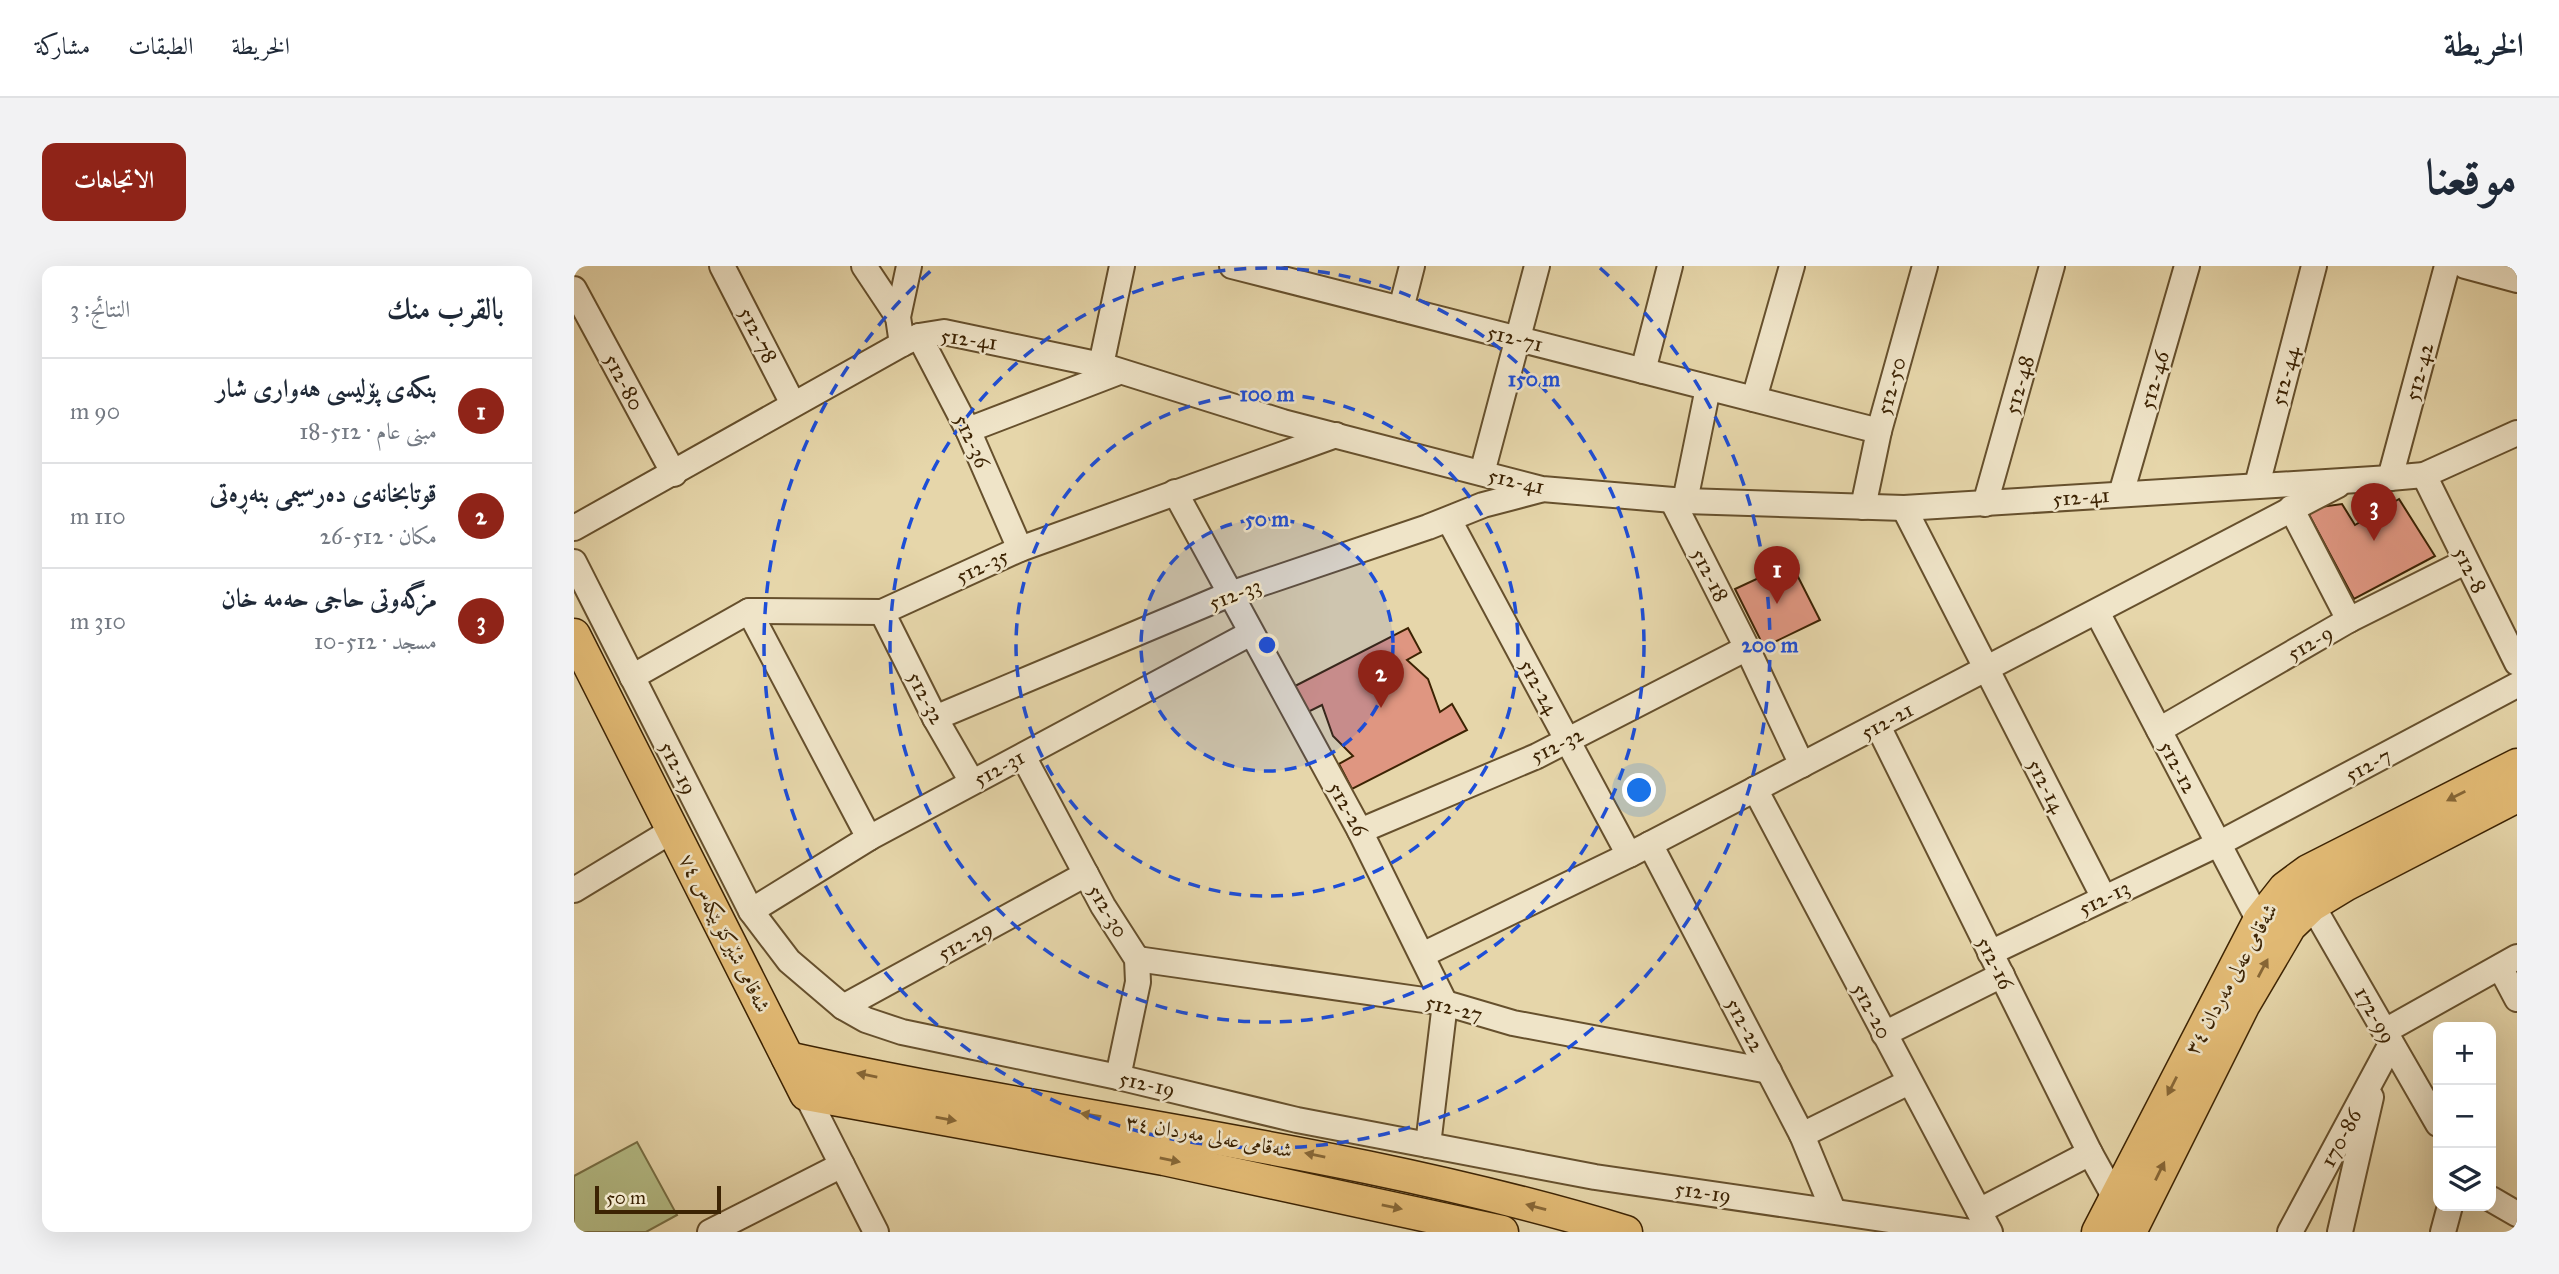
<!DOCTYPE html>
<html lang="ar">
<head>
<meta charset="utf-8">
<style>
  :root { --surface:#fff; --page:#f2f2f3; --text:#1f2937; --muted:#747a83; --line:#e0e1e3; --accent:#8f2418 }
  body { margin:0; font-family:"IM FELL Great Primer",Amiri,serif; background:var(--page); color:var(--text); direction:rtl }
  .controls { position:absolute; right:21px; bottom:21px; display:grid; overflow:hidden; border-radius:14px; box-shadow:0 7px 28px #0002 }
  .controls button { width:63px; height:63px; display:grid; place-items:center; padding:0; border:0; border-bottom:2px solid var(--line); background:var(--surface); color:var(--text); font:35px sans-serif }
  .scale { position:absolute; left:21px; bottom:18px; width:126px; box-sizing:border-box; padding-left:7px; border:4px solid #3c2303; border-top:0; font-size:19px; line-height:24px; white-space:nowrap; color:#3c2303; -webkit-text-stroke:5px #efe4c8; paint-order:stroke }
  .you { position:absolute; left:1066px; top:525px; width:24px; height:24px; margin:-18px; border:5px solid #fff; border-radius:50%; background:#1a73e8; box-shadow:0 0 0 10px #1a73e833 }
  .badge { display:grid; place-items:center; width:46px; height:46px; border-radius:50%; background:var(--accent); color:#fff; font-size:23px; font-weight:700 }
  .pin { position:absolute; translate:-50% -58px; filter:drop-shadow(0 2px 4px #0008) }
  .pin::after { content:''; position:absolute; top:37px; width:24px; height:21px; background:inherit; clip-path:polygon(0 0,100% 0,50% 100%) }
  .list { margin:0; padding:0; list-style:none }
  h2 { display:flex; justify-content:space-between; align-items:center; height:91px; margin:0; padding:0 28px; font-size:30px }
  h2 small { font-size:23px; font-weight:400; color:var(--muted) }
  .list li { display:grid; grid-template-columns:46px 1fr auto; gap:21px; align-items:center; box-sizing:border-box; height:105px; padding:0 28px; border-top:2px solid var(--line) }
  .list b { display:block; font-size:26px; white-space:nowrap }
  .list p { margin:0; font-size:23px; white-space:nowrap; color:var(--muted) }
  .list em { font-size:23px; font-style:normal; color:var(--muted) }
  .icon { flex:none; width:38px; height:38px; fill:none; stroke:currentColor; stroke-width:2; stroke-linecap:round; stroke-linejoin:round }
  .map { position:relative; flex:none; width:1943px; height:966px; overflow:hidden; direction:ltr; border-radius:14px }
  header { display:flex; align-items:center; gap:42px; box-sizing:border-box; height:98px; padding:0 35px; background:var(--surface); border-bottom:2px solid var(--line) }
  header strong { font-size:33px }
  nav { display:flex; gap:38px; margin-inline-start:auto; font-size:24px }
  .intro { display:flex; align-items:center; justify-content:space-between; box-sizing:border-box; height:168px; padding:0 42px }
  h1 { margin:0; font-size:49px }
  .button { padding:18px 32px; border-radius:14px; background:var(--accent); color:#fff; font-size:24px; font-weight:700 }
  main { display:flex; gap:42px; padding:0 42px }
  aside { flex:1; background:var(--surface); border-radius:14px; box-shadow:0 7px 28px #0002 }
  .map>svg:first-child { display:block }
</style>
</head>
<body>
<header>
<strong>الخريطة</strong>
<nav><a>الخريطة</a><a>الطبقات</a><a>مشاركة</a></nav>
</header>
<div class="intro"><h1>موقعنا</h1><a class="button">الاتجاهات</a></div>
<main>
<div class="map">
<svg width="1943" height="966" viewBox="0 0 1943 966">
  <rect width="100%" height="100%" fill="#e6d6aa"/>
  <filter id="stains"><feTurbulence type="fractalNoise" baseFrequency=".00286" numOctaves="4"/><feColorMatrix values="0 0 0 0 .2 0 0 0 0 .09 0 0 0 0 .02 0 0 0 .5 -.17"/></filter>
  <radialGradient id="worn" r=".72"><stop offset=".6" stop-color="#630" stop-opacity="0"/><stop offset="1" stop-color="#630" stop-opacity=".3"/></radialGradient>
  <!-- green -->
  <path fill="#b5be88" stroke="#787046" stroke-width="2" d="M 63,876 L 103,949 L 72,966 L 0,966 L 0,910 Z"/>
  <!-- building -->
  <g fill="#df9681" stroke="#3c2303" stroke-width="2">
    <path d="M 1825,233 L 1861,290 L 1780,333 L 1732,243 L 1768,238 L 1781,259 Z"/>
    <path d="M 1217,297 L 1246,354 L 1190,381 L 1161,323 Z"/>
    <path d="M 834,362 L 847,386 L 833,394 L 854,413 L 866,446 L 878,438 L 893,464 L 778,523 L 765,498 L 779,490 L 759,470 L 748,439 L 734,446 L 721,420 Z"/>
  </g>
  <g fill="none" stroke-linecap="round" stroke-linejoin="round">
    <defs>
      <g id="minor">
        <path d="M 148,0 L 219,138"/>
        <path d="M 290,0 L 324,51"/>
        <path d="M 658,0 L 1305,165"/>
        <path d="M 1891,0 L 1943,14"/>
        <path d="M 0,23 L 100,208"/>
        <path d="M 827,43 L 838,0"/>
        <path d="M 345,70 L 394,164 L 446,283"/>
        <path d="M 328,78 L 324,51 L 335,0"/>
        <path d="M 527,99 L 548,0"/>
        <path d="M 1069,105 L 1096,0"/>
        <path d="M 1180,133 L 1218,0"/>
        <path d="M 394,164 L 545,106"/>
        <path d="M 908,207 L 963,0"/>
        <path d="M 1850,209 L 1943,397"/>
        <path d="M 1816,212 L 1873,0"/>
        <path d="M 1683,219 L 1740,0"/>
        <path d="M 601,226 L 786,565 L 871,737 L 854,879"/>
        <path d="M 1547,228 L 1613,0"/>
        <path d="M 1098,234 L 1173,382 L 1228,499"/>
        <path d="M 1111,235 L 1134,122"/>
        <path d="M 1411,238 L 1478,0"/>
        <path d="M 1289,241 L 1305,165 L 1351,0"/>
        <path d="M 1330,242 L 1530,632"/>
        <path d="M 1717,242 L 1775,354"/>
        <path d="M 875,254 L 1055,589"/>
        <path d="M 0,262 L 328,78 L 345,70 L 370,66 L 527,99 L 709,156 L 968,223 L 1111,235 L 1330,242 L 1816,212 L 1850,209 L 1943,167"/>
        <path d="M 0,296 L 177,645 L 215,695 L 269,741 L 292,754 L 328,766 L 544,811 L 723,854 L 1021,911 L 1398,966"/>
        <path d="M 175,345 L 295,572"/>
        <path d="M 308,346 L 361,452 L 398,516"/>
        <path d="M 1523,346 L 1685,655"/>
        <path d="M 58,411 L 175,345 L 308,346 L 446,283 L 762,169"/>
        <path d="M 361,452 L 656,328 L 854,261 L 909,239 L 966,224"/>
        <path d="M 1304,460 L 1516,887 L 1541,932"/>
        <path d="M 1585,464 L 1775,354 L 1891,296"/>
        <path d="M 449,490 L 529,640 L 563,693 L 564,716 L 544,811"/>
        <path d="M 1181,523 L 1416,966"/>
        <path d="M 786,565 L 963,490 L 1173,382"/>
        <path d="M 1076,578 L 1228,869 L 1259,944"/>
        <path d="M 0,624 L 99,564"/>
        <path d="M 1738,639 L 1864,858"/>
        <path d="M 177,645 L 295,572 L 677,367"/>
        <path d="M 1416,687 L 1644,578 L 1943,419"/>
        <path d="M 848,689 L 1055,589 L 1764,219"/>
        <path d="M 563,693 L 871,737 L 939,757 L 1195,805"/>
        <path d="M 1926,701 L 1943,733"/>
        <path d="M 269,741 L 512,608"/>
        <path d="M 1811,765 L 1943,691"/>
        <path d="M 1310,768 L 1428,709"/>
        <path d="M 232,828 L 302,966"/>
        <path d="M 1228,869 L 1335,816"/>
        <path d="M 1917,933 L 1943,948"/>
        <path d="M 1405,945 L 1516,887"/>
        <path d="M 136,966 L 268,899"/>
        <path d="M 1716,966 L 1817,778"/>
        <path d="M 1766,966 L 1797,831"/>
        <path d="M 1869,966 L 1876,940"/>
      </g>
      <g id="major">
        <path d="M 0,369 L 232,828 L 590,893 L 928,966"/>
        <path d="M 214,792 C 493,854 777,882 1052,966"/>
        <path d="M 1524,966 L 1685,655 L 1711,622 L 1734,605 L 1943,499"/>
        <path d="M 1556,966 L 1669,740 L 1716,660 L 1738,639 L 1771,619 L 1943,530"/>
      </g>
    </defs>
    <!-- minor casing -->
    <use href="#minor" stroke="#66502d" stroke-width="28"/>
    <!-- major casing -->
    <use href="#major" stroke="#3c2303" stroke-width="35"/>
    <!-- minor -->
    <use href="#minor" stroke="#efe4c8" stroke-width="24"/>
    <!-- major -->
    <use href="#major" stroke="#e3bb75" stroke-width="32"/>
  </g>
  <!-- one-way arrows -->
  <defs><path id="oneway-solid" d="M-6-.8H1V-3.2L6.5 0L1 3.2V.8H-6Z" transform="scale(1.75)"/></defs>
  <g fill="#876736">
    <use href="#oneway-solid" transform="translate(1882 530) rotate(153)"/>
    <use href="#oneway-solid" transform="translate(1689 702) rotate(-62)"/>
    <use href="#oneway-solid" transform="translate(293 809) rotate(-169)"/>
    <use href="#oneway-solid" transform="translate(1598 820) rotate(117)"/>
    <use href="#oneway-solid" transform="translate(517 849) rotate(-171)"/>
    <use href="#oneway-solid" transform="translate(372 853) rotate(10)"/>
    <use href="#oneway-solid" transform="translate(741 889) rotate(-168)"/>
    <use href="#oneway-solid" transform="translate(596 894) rotate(12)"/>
    <use href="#oneway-solid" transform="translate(1586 905) rotate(-64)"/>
    <use href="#oneway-solid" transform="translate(818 941) rotate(12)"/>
    <use href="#oneway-solid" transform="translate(962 941) rotate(-165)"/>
  </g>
  <!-- distance rings -->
  <circle cx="693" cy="379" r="126" fill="#1d4ed8" fill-opacity=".12"/>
  <g fill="none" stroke="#1d4ed8" stroke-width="3.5" stroke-dasharray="12 9">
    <circle cx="693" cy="379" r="126"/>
    <circle cx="693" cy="379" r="251"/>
    <circle cx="693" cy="379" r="377"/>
    <path d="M1026 2A503 503 0 1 1 360 2"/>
  </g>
  <g text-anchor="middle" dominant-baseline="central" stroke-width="5" stroke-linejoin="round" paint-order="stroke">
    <!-- street labels -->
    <g font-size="21" fill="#3c2303" stroke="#efe4c8">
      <text transform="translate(184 69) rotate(63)">512-78</text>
      <text transform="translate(941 72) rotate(14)">512-71</text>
      <text transform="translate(395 73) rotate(8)">512-41</text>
      <text transform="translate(1845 106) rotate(-75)">512-42</text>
      <text transform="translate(1711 110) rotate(-75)">512-44</text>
      <text transform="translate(1580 114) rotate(-74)">512-46</text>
      <text transform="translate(50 116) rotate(62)">512-80</text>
      <text transform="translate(1445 119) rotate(-74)">512-48</text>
      <text transform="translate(1317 120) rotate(-74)">512-50</text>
      <text transform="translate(398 175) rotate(65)">512-36</text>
      <text transform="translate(942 215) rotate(13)">512-41</text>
      <text transform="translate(1507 231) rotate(-4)">512-41</text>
      <text transform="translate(408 300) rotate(-25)">512-35</text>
      <text transform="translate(1896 304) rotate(64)">512-8</text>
      <text transform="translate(1136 309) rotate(63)">512-18</text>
      <text transform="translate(661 328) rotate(-21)">512-33</text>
      <text transform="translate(1736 377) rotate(-30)">512-9</text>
      <text transform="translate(965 421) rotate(62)">512-24</text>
      <text transform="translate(352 432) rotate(63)">512-32</text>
      <text transform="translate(1313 455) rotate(-28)">512-21</text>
      <text transform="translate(983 479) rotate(-26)">512-32</text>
      <text transform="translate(1794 499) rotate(-28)">512-7</text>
      <text transform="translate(1604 501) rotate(62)">512-12</text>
      <text transform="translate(104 502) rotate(63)">512-19</text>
      <text transform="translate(425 502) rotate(-28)">512-31</text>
      <text transform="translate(1472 520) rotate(63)">512-14</text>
      <text transform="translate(774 543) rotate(61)">512-26</text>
      <text transform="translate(1530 632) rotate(-26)">512-13</text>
      <text transform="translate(534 645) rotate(59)">512-30</text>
      <text transform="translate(151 667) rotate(63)">شەقامی شێرکۆ بێکەس ٧٤</text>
      <text transform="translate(391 675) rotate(-29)">512-29</text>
      <text transform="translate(1421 697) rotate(63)">512-16</text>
      <text transform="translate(1657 713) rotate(-61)">شەقامی عەلی مەردان ٣٤</text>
      <text transform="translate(880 742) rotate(14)">512-27</text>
      <text transform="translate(1298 745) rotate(62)">512-20</text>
      <text transform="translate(1801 749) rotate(61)">172-99</text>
      <text transform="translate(1171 759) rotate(62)">512-22</text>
      <text transform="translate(573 818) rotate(13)">512-19</text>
      <text transform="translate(635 870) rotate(10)">شەقامی عەلی مەردان ٣٤</text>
      <text transform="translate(1767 872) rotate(-62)">170-86</text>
      <text transform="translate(1129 926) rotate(8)">512-19</text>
    </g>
  </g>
  <circle cx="693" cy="379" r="10" fill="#1d4ed8" stroke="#efe4c8" stroke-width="3.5"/>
  <g font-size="21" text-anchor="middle" font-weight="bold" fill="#1d4ed8" stroke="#efe4c8" stroke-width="5" stroke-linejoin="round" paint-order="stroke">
    <text x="960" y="120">150 m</text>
    <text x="693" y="135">100 m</text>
    <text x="693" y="260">50 m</text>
    <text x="1196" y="386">200 m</text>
  </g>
  <rect width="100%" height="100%" filter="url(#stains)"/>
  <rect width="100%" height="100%" fill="url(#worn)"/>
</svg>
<div class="controls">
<button>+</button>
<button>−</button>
<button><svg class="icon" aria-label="layers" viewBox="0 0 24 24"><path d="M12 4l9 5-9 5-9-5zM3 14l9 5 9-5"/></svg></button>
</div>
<div class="scale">50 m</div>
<div class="you"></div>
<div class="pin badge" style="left:1203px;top:338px">1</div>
<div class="pin badge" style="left:807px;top:442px">2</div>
<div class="pin badge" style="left:1800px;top:275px">3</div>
</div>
<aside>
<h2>بالقرب منك<small>النتائج: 3</small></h2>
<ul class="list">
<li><span class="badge">1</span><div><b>بنکەی پۆلیسی هەواری شار</b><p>مبنى عام · 512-18</p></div><em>90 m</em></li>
<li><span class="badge">2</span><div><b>قوتابخانەی دەرسیمی بنەڕەتی</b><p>مكان · 512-26</p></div><em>110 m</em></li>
<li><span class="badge">3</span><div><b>مزگەوتی حاجی حەمە خان</b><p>مسجد · 512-10</p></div><em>310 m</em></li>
</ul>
</aside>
</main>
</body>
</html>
